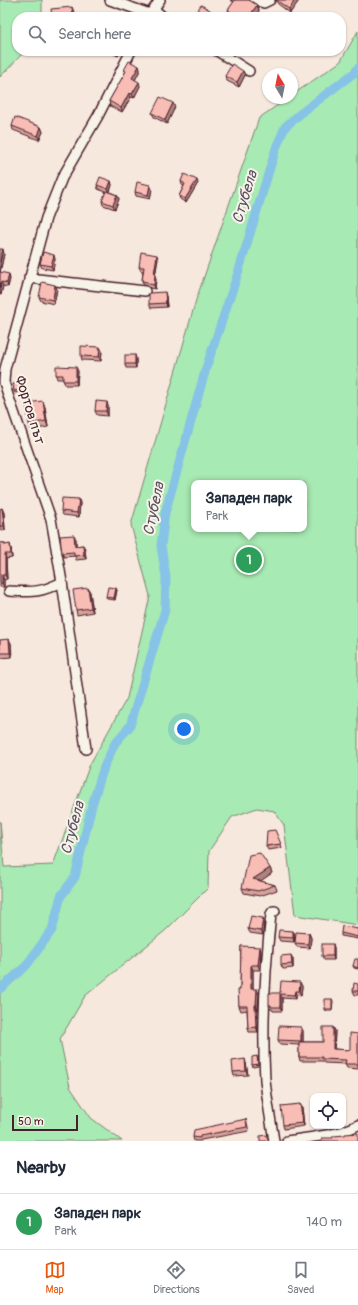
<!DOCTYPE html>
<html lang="en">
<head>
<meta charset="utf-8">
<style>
  :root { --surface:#fff; --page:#f2f2f3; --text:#1f2937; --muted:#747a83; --line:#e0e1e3; --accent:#ea580c }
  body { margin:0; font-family:Pangolin,sans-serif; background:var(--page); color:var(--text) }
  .controls { position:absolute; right:12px; bottom:12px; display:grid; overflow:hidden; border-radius:8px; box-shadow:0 1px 3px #0004 }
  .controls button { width:36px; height:36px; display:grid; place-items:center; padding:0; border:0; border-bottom:1px solid var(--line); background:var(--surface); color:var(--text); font:20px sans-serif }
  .compass { position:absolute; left:262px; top:68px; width:36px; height:36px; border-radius:50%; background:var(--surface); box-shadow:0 1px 3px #0004; rotate:350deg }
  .scale { position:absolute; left:12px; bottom:10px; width:66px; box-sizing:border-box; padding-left:4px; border:2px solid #4a1f2b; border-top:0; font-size:11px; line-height:14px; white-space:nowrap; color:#4a1f2b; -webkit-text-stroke:3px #f7f3e8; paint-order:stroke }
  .you { position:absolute; left:184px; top:729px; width:14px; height:14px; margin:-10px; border:3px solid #fff; border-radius:50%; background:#1a73e8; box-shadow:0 0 0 6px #1a73e833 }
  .badge { display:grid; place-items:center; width:26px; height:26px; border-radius:50%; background:var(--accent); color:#fff; font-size:13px; font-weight:700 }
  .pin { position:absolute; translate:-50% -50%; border:2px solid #fff; box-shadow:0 1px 4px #0006 }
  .popup { position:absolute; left:191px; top:480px; width:116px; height:52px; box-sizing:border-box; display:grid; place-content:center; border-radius:8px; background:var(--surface); filter:drop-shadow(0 1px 3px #0005); font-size:13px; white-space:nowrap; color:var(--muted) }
  .popup b { font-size:15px; color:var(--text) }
  .popup::after { content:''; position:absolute; left:50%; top:100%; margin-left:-8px; border:8px solid transparent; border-top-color:var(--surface) }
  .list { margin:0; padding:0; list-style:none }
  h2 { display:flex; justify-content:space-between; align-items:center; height:52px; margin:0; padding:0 16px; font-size:17px }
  h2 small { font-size:13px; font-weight:400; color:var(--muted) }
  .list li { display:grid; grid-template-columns:26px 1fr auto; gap:12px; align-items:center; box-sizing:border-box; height:56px; padding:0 16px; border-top:1px solid var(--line) }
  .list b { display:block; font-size:15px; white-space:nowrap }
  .list p { margin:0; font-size:13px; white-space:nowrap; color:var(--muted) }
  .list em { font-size:13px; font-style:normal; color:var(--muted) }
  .icon { flex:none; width:22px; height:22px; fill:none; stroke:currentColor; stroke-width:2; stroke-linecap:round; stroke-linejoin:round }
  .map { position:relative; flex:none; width:358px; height:1141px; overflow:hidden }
  .search { position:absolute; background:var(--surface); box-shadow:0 1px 3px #0004; left:12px; right:12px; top:12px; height:44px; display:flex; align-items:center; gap:10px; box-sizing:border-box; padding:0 14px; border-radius:16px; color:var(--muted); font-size:15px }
  .sheet { height:108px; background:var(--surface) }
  nav { display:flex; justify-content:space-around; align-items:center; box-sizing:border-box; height:56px; border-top:1px solid var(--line); background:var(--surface); font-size:11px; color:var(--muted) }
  nav a { display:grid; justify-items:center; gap:2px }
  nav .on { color:var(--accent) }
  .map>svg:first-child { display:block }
</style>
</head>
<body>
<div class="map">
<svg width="358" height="1141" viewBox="0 0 358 1141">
  <rect width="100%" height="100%" fill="#f7e8de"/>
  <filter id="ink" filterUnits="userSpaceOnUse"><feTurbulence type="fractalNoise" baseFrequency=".025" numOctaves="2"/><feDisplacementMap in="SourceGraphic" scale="8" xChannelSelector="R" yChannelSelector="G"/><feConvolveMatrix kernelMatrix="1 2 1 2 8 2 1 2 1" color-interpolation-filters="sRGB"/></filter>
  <g filter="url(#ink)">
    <!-- green -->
    <g fill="#a8eab3" stroke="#79846f" fill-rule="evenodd">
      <path d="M 0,0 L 42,0 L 42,17 L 17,17 L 17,51 L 25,51 L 0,77 Z"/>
      <path d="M 358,31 L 358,925 L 295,915 L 284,825 L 274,811 L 257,808 L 232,817 L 209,851 L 208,888 L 166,930 L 85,996 L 60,1039 L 70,1087 L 91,1118 L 122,1141 L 0,1141 L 0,821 L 4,867 L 53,865 L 90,764 L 127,698 L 150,596 L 131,525 L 196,300 L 259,118 L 288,98 L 292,98 L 292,95 L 340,62 ZM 194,483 L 304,483 L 304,529 L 194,529 Z"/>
    </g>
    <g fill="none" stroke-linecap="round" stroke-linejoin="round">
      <!-- canal -->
      <path stroke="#87c3e6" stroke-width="9" d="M 0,989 L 26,966 L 52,930 L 61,896 L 75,877 L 92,805 L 104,767 L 115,743 L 130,726 L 165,610 L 166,577 L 161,546 L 165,513 L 206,368 L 239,270 L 276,148 L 285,127 L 301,113 L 354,73 L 358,68"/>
      <defs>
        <g id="minor">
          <path d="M 110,0 L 150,14"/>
          <path d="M 254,0 L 264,3 L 270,0"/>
          <path d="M 154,9 L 163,17"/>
          <path d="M 148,17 L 160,0"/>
          <path d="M 217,51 L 249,71"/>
          <path d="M 29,278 L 145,291"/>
          <path d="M 9,591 C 33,592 40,593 62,582"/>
          <path d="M 86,749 L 62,582 L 51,519 L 8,395 L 4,382 L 5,369 L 46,218 L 62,178 L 98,116 L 131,51"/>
          <path d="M 274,1141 C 271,1121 267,1100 265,1080 C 262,1025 265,969 271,914 L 273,911 L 275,911"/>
          <path d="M 287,1141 C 311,1137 337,1136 358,1125"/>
        </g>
      </defs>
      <!-- minor casing -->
      <use href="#minor" stroke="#4a1f2b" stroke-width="12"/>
      <!-- minor -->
      <use href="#minor" stroke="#f7f3e8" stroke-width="9"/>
    </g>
    <!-- wall -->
    <g fill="#d5a39c" stroke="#4a1f2b">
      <path d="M 230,0 L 249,0 L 257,5 L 259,11 L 254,17 L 233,17 L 230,15 L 228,10 L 234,2 Z"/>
      <path d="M 276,0 L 298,0 L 298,2 L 290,13 L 278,4 Z"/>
      <path d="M 108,51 L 120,51 L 118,56 Z"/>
      <path d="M 139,66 L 140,70 L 135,80 L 140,86 L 134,98 L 131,97 L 122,112 L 110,106 L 109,101 L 125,73 L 124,70 Z"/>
      <path d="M 243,71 L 245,75 L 239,87 L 227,81 L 225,76 Z"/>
      <path d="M 175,107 L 167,124 L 154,117 L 152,113 Z"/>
      <path d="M 12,126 L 41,127 L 43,132 L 39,140 L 13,130 Z"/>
      <path d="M 111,181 L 112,185 L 110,192 L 117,195 L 119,199 L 115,209 L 103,205 L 102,201 L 106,192 L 98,189 L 97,185 Z"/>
      <path d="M 181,181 L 198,183 L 186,203 L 180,199 L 179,196 L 184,186 L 182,185 Z"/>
      <path d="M 152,189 L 150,199 L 136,196 L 135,192 Z"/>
      <path d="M 0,249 L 4,254 L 0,272 L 10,279 L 8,287 L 3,286 L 1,295 L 0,295 Z"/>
      <path d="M 55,259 L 53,270 L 42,268 L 40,264 Z"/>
      <path d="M 158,259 L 155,276 L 156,279 L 155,289 L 150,288 L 148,286 L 144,285 L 142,281 L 143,271 L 141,271 L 139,267 Z"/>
      <path d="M 55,285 L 57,289 L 54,304 L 41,301 L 39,297 Z"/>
      <path d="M 166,296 L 167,307 L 151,308 L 149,304 Z"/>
      <path d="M 102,351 L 101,361 L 82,360 L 81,356 Z"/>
      <path d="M 135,355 L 136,359 L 136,368 L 126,368 L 125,364 Z"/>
      <path d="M 78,371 L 77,385 L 65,385 L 63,379 L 57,379 L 56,375 Z"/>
      <path d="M 23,384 L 25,391 L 15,393 L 14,391 Z"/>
      <path d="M 108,406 L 108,416 L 97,415 L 95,411 Z"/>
      <path d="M 45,407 L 48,427 L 31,430 L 29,424 Z"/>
      <path d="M 80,503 L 79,517 L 63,515 L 61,511 Z"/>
      <path d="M 2,508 L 4,513 L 5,530 L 0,530 L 0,509 Z"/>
      <path d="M 76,539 L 76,546 L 83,545 L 85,549 L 86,559 L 76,560 L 75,556 L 64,557 L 62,553 Z"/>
      <path d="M 0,543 L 5,543 L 6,545 L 11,548 L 12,558 L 6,559 L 7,579 L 4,580 L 4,587 L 0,587 Z"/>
      <path d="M 117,590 L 115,600 L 107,599 L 106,597 Z"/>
      <path d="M 90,592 L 93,612 L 77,615 L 76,610 Z"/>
      <path d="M 0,640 L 11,643 L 12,657 L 0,658 Z"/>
      <path d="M 281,844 L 282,848 L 268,850 L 266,846 Z"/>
      <path d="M 270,868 L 272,873 L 260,881 L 275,885 L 277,890 L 260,896 L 244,893 L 242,888 Z"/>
      <path d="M 264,922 L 263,935 L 250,933 L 248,929 Z"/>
      <path d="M 358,929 L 358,939 L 341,936 L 341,933 Z"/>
      <path d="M 293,931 L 295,935 L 294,942 L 280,941 L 278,937 Z"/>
      <path d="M 309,933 L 311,938 L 310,948 L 297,947 L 295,943 Z"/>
      <path d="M 333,944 L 334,948 L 334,960 L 324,960 L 322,956 Z"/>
      <path d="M 241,946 L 261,952 L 260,970 L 253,970 L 253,989 L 259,994 L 258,1010 L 257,1010 L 258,1032 L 249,1032 L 248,1028 L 247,1010 L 241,1011 L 239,1006 L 240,990 Z"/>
      <path d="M 293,959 L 293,968 L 283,969 L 281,965 Z"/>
      <path d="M 358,959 L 358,969 L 354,968 L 353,966 Z"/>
      <path d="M 358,984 L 358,995 L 355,995 L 353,991 Z"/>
      <path d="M 302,986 L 301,996 L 296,995 L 296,999 L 282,998 L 282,1011 L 273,1011 L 272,1009 L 270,1009 L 269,1005 L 280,993 Z"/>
      <path d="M 332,999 L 333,1001 L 332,1011 L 326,1011 L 325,1009 Z"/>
      <path d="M 301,1027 L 303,1031 L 303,1042 L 323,1042 L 333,1027 L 335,1031 L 334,1049 L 350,1050 L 358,1034 L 358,1069 L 347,1068 L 345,1064 L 324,1063 L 323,1061 L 300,1061 L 299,1057 L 299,1045 L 280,1044 L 278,1040 Z"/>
      <path d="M 257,1056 L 258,1058 L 258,1066 L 253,1067 L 252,1065 Z"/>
      <path d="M 246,1063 L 248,1075 L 234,1076 L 233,1072 Z"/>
      <path d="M 302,1107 L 304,1126 L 284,1129 L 283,1125 Z"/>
      <path d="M 246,1119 L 249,1131 L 201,1140 L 201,1141 L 194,1141 L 193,1137 Z"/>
    </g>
    <!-- shaded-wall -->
    <g fill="#ae847f" stroke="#4a1f2b">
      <path d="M 295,0 L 298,0 L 298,2 L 290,13 L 289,9 Z"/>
      <path d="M 257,5 L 259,11 L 254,17 L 249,17 Z"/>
      <path d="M 72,7 L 74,12 L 74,17 L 73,17 Z"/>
      <path d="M 210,10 L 211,14 L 210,17 L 206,17 Z"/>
      <path d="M 117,51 L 120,51 L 118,56 L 116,52 Z"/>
      <path d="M 139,66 L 140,70 L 134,82 L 132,78 Z"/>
      <path d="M 243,71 L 245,75 L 239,87 L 237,82 Z"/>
      <path d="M 139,82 L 140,86 L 134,98 L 132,94 Z"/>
      <path d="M 129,93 L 131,97 L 122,112 L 121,108 Z"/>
      <path d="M 173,103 L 175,107 L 167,124 L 165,120 Z"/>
      <path d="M 41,127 L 43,132 L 39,140 L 38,136 Z"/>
      <path d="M 197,180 L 198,183 L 186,203 L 185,199 Z"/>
      <path d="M 111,181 L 112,185 L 109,193 L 108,189 Z"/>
      <path d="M 150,185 L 152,189 L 150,199 L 148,195 Z"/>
      <path d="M 117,195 L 119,199 L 115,209 L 113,205 Z"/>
      <path d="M 3,249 L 4,254 L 0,273 L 0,262 Z"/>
      <path d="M 54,255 L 55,259 L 53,270 L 51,266 Z"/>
      <path d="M 157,255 L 158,259 L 155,276 L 156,279 L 155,289 L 154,285 L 154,274 Z"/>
      <path d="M 9,274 L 10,279 L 8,287 L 7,283 Z"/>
      <path d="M 1,282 L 3,286 L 1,295 L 0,292 L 0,288 Z"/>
      <path d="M 55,285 L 57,289 L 54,304 L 53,300 Z"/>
      <path d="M 165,292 L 166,296 L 167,307 L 166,303 Z"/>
      <path d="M 100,347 L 102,351 L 101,361 L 99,357 Z"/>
      <path d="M 135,355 L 136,359 L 136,368 L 135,364 Z"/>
      <path d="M 76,367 L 78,371 L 77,385 L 76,381 Z"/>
      <path d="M 43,401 L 45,407 L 48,427 L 46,421 Z"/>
      <path d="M 107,402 L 108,406 L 108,416 L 106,411 Z"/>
      <path d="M 79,499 L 80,503 L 79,517 L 77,513 Z"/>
      <path d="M 2,508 L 4,513 L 5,530 L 4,526 Z"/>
      <path d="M 74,535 L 76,539 L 76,550 L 75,546 Z"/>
      <path d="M 10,544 L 11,548 L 12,558 L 11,554 Z"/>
      <path d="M 83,545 L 85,549 L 86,559 L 84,555 Z"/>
      <path d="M 5,554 L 6,559 L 7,579 L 5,575 Z"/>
      <path d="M 2,575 L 4,580 L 4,587 L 2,583 Z"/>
      <path d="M 88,588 L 90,592 L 93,612 L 91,608 Z"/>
      <path d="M 116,588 L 117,590 L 115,600 L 114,598 Z"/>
      <path d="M 9,639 L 11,643 L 12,657 L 10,653 Z"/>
      <path d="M 270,868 L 272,873 L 255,885 L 253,879 Z"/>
      <path d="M 263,918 L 264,922 L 263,935 L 261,931 Z"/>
      <path d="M 293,931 L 295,935 L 294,942 L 293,938 Z"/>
      <path d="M 309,933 L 311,938 L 310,948 L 308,944 Z"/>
      <path d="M 333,944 L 334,948 L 334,960 L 333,956 Z"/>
      <path d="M 260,947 L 261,952 L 260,970 L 258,965 Z"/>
      <path d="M 291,955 L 293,959 L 293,968 L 292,964 Z"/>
      <path d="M 251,965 L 253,970 L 253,994 L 251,989 Z"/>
      <path d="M 300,982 L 302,986 L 301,996 L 299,991 Z"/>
      <path d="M 257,989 L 259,994 L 258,1010 L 256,1005 Z"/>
      <path d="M 295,991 L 296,995 L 296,999 L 294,995 Z"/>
      <path d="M 280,994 L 282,998 L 282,1011 L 280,1007 Z"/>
      <path d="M 255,1005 L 257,1010 L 258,1032 L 256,1027 Z"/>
      <path d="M 301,1027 L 303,1031 L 303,1045 L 301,1041 Z"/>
      <path d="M 333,1027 L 335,1031 L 334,1053 L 333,1049 Z"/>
      <path d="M 245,1059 L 246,1063 L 248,1075 L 246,1071 Z"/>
      <path d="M 300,1104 L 302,1107 L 304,1126 L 303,1123 Z"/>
    </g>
    <!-- building -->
    <g fill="#f8bdb5" stroke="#4a1f2b">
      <path d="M 235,0 L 249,0 L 257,5 L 249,17 L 238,17 L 228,10 Z"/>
      <path d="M 276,0 L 295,0 L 289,9 Z"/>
      <path d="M 201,5 L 210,10 L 206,17 L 200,17 L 195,14 Z"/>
      <path d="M 72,7 L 73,17 L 52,17 L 51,9 Z"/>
      <path d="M 129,61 L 139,66 L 132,78 L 139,82 L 132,94 L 129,93 L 121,108 L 109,101 L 126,71 L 124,70 Z"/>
      <path d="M 232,64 L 243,71 L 237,82 L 225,76 Z"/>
      <path d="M 160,97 L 173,103 L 165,120 L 152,113 Z"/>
      <path d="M 15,117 L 41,127 L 38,136 L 12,126 Z"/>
      <path d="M 184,174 L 197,180 L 185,199 L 179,196 L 185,184 L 181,181 Z"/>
      <path d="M 100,177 L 111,181 L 108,189 L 97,185 Z"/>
      <path d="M 137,182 L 150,185 L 148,195 L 135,192 Z"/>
      <path d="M 106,191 L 117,195 L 113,205 L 102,201 Z"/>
      <path d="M 0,249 L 3,249 L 0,262 Z"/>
      <path d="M 43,252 L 54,255 L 51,266 L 40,264 Z"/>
      <path d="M 141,252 L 157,255 L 154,274 L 155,275 L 154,285 L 149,284 L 147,282 L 142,281 L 144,267 L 139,267 Z"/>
      <path d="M 0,272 L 9,274 L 7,283 L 1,282 L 0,288 Z"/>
      <path d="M 42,282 L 55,285 L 53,300 L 39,297 Z"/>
      <path d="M 165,292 L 166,303 L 149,304 L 149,293 Z"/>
      <path d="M 81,346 L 100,347 L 99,357 L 81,356 Z"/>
      <rect x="125" y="355" width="10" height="9"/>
      <path d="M 56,366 L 76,367 L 76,381 L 63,381 L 63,375 L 56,375 Z"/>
      <path d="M 23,382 L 24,389 L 14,391 L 13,384 Z"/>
      <path d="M 43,401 L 46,421 L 29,424 L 26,403 Z"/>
      <path d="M 96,401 L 107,402 L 106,411 L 95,411 Z"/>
      <path d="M 62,498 L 79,499 L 77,513 L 61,511 Z"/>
      <path d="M 2,508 L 4,526 L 0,526 L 0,509 Z"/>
      <path d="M 74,535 L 75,546 L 83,545 L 84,555 L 74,556 L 74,552 L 62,553 L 60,536 Z"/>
      <path d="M 0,543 L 5,543 L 5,545 L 10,544 L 11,554 L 5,554 L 5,575 L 2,575 L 2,583 L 0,583 Z"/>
      <path d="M 108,587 L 116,588 L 114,598 L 106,597 Z"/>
      <path d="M 88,588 L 91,608 L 76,610 L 73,590 Z"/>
      <path d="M 9,639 L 10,653 L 0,653 L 0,640 Z"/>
      <path d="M 275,830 L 281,844 L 266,846 L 267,831 Z"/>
      <path d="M 260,853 L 270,868 L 253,879 L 275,885 L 258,891 L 242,888 L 249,855 Z"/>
      <path d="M 251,916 L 263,918 L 261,931 L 248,929 Z"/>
      <path d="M 342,926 L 358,929 L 358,937 L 341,933 Z"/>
      <path d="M 279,930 L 293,931 L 293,938 L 278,937 Z"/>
      <path d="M 296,932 L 309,933 L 308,944 L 295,943 Z"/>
      <rect x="322" y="944" width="11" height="12"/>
      <path d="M 241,946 L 260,947 L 258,965 L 251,965 L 251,989 L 257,989 L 256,1005 L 255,1005 L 256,1027 L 248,1028 L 247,1006 L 239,1006 L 238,990 L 240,990 Z"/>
      <path d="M 291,955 L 292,964 L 281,965 L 281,956 Z"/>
      <path d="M 355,959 L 358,959 L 358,968 L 353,966 Z"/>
      <path d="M 281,981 L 300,982 L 299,991 L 295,991 L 294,995 L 280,994 L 280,1007 L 271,1007 L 271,1005 L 269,1005 L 269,993 L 280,993 Z"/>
      <path d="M 354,983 L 358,984 L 358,991 L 353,991 Z"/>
      <rect x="325" y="999" width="7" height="10"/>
      <path d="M 279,1026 L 301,1027 L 301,1041 L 278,1040 Z"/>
      <path d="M 323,1027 L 333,1027 L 333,1049 L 350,1050 L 350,1033 L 358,1034 L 358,1064 L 345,1064 L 346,1060 L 322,1059 L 322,1057 L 299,1057 L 299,1042 L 323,1042 Z"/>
      <path d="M 257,1056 L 258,1064 L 252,1065 L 252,1057 Z"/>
      <path d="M 245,1059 L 246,1071 L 233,1072 L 232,1061 Z"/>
      <path d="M 300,1104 L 303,1123 L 283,1125 L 281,1106 Z"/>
      <path d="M 246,1119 L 247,1127 L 200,1136 L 200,1138 L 193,1137 L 194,1130 Z"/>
      <path d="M 358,1133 L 358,1141 L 322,1141 L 322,1138 L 333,1138 L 333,1136 L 345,1135 L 345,1134 Z"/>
      <path d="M 266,1135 L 269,1141 L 260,1141 L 260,1136 Z"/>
    </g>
  </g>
  <g text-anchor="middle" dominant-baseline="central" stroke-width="4" stroke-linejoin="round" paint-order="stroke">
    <!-- street labels -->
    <g font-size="14" fill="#4a1f2b" stroke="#f7f3e8">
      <text transform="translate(30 410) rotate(73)">Фортов път</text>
    </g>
    <!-- water labels -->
    <g font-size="15" font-style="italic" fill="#5c5063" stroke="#f7f3e8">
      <text transform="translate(245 197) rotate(-73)">Стубела</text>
      <text transform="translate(154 509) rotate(-78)">Стубела</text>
      <text transform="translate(73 828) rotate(-75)">Стубела</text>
    </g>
  </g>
</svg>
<div class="controls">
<button><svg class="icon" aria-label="locate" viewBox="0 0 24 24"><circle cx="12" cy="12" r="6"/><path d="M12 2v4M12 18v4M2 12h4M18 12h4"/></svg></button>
</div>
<svg class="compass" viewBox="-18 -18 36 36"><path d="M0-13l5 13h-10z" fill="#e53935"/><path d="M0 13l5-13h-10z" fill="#747a83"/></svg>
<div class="scale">50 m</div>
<div class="you"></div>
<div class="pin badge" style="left:249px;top:560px;background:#2e9e5b">1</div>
<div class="popup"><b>Западен парк</b>Park</div>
<div class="search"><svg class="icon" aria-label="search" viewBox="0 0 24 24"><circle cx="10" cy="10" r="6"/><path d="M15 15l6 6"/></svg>Search here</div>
</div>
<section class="sheet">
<h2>Nearby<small></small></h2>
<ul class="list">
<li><span class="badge" style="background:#2e9e5b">1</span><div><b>Западен парк</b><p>Park</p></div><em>140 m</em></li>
</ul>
</section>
<nav>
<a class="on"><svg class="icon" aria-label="map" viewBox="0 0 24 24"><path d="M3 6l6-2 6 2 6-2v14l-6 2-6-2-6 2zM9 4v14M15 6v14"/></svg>Map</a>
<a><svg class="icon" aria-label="directions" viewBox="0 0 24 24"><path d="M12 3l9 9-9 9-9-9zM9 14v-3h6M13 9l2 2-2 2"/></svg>Directions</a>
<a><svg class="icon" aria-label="saved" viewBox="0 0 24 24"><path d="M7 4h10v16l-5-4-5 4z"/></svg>Saved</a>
</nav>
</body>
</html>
